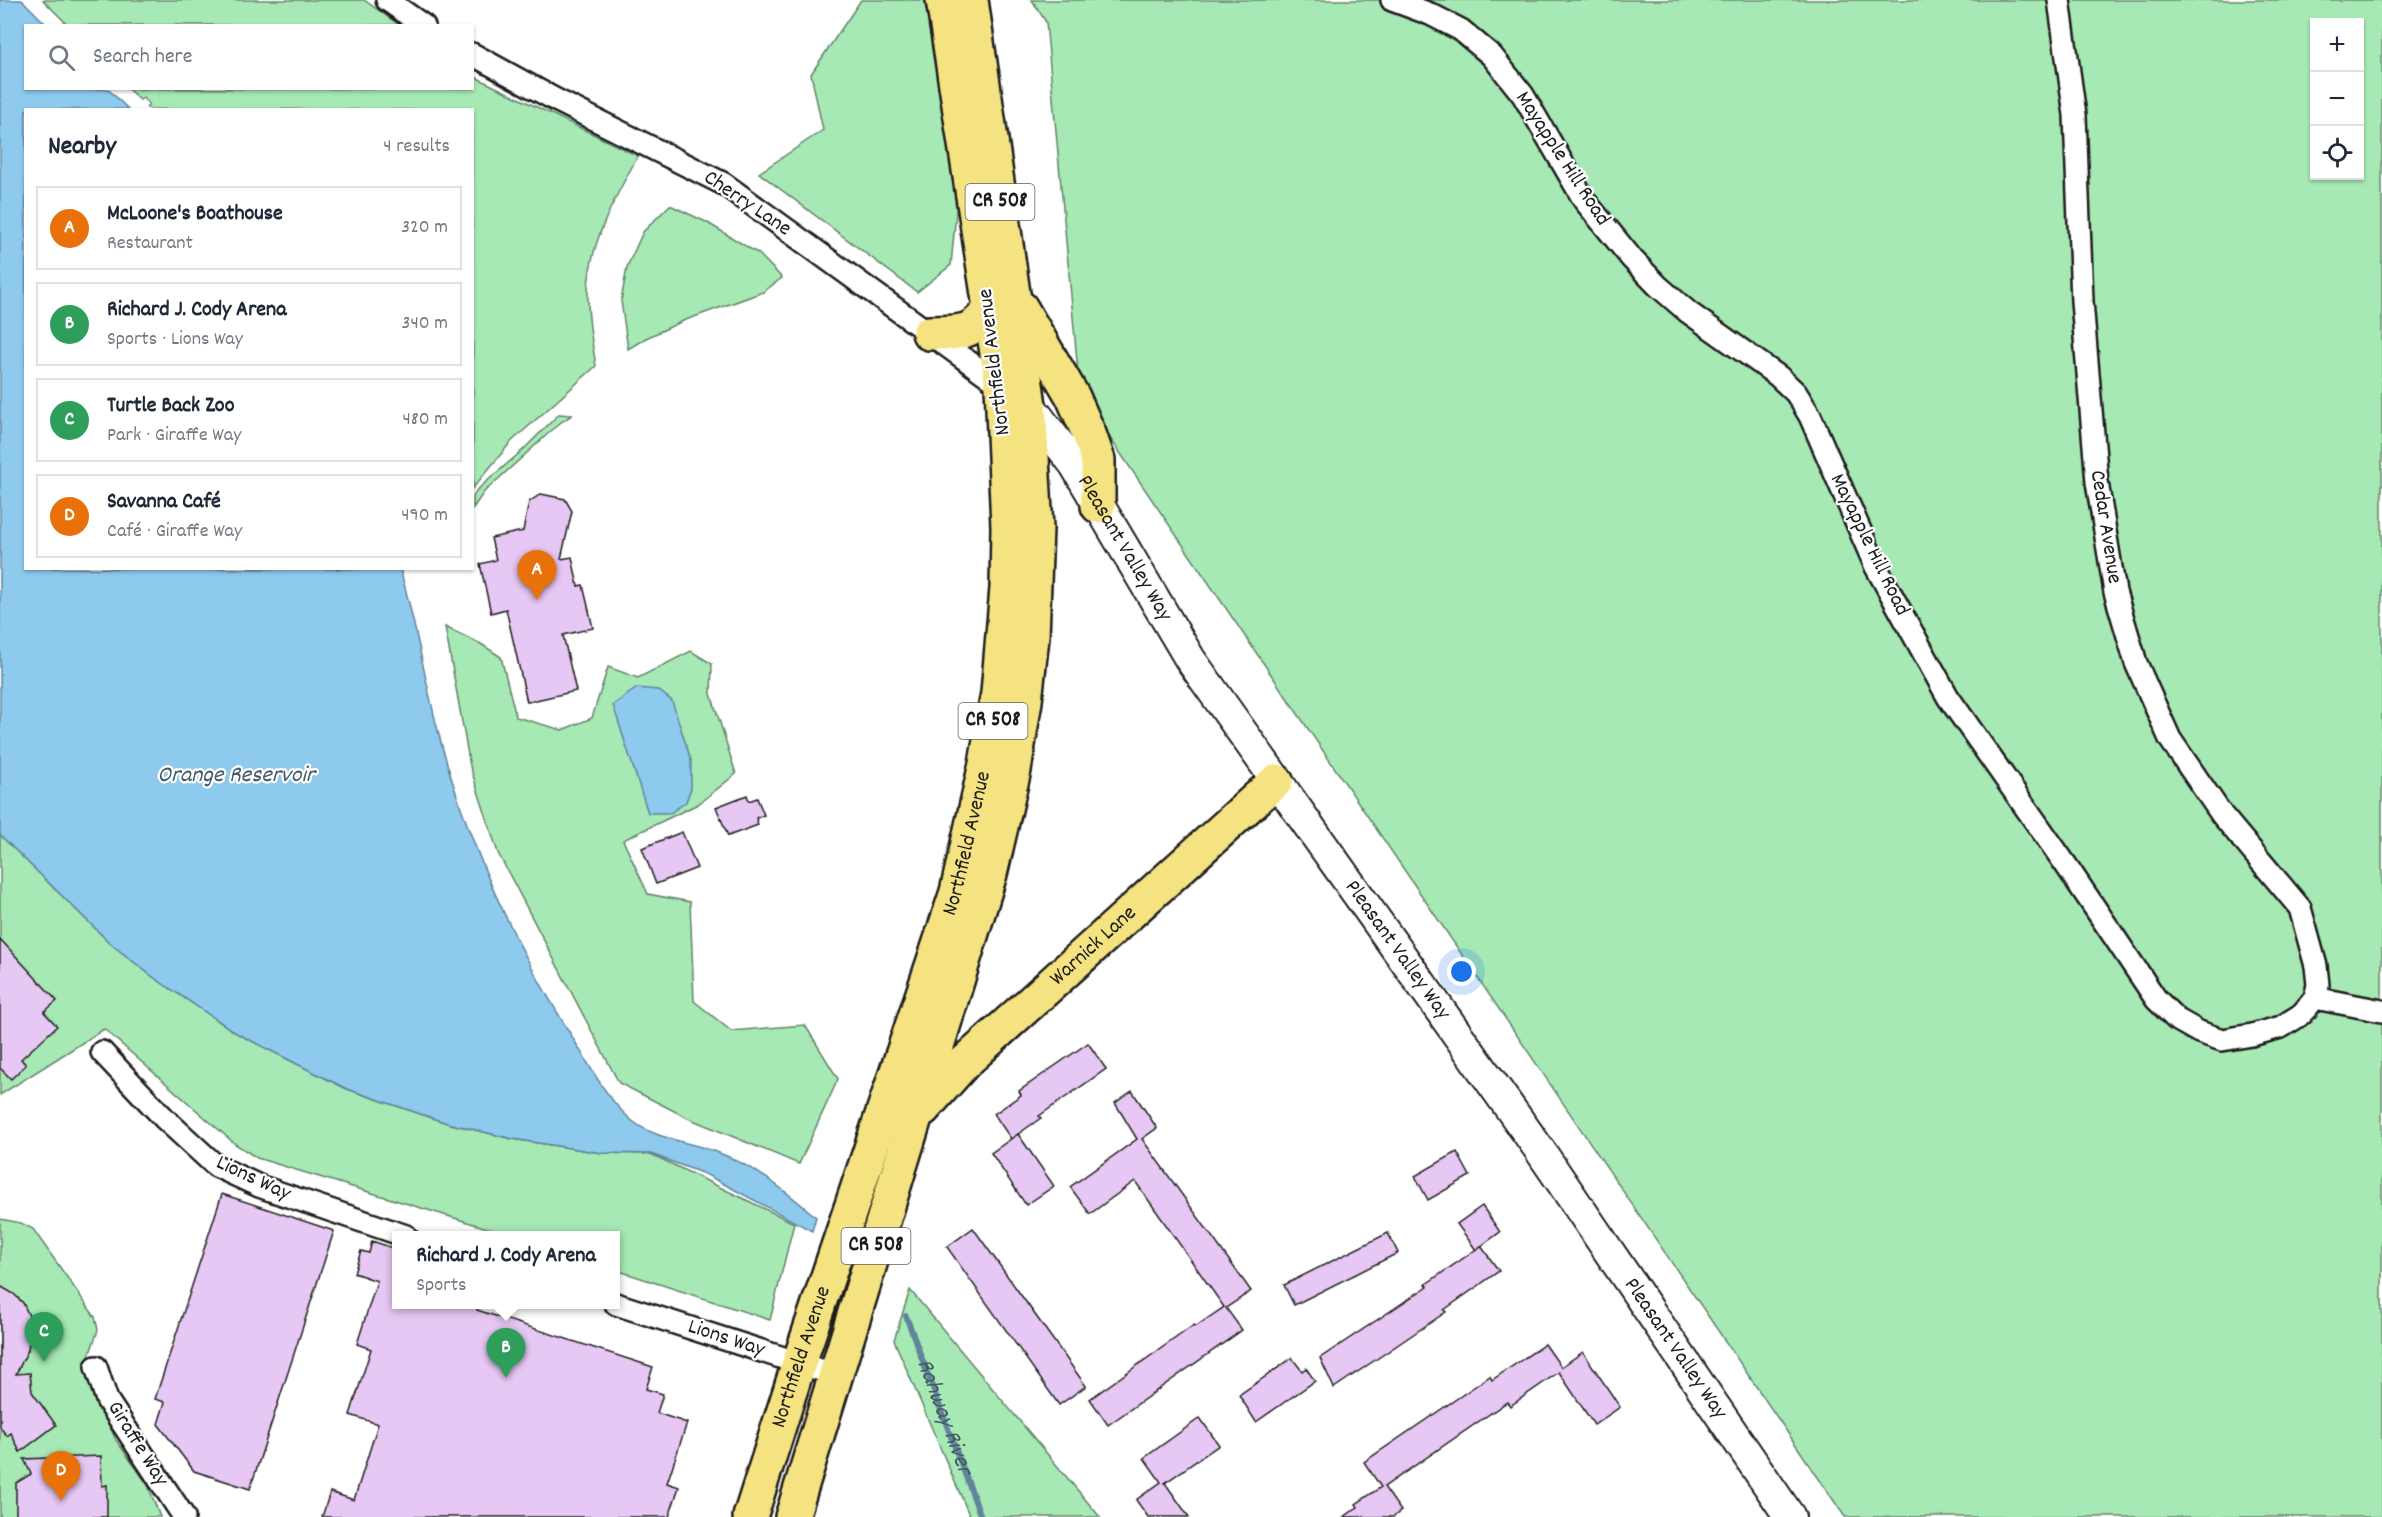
<!DOCTYPE html>
<html lang="en">
<head>
<meta charset="utf-8">
<style>
  :root { --surface:#fff; --page:#f6f6f7; --text:#1f2937; --muted:#747a83; --line:#e0e1e3; --accent:#2563eb }
  body { margin:0; font-family:Dekko,sans-serif; background:var(--page); color:var(--text) }
  .controls { position:absolute; right:18px; top:18px; display:grid; overflow:hidden; border-radius:0px; box-shadow:0 2px 4px #0004 }
  .controls button { width:54px; height:54px; display:grid; place-items:center; padding:0; border:0; border-bottom:2px solid var(--line); background:var(--surface); color:var(--text); font:30px sans-serif }
  .you { position:absolute; left:1462px; top:972px; width:21px; height:21px; margin:-15px; border:4px solid #fff; border-radius:50%; background:#1a73e8; box-shadow:0 0 0 9px #1a73e833 }
  .badge { display:grid; place-items:center; width:39px; height:39px; border-radius:50%; background:var(--accent); color:#fff; font-size:20px; font-weight:700 }
  .pin { position:absolute; translate:-50% -50px; filter:drop-shadow(0 2px 3px #0008) }
  .pin::after { content:''; position:absolute; top:32px; width:21px; height:18px; background:inherit; clip-path:polygon(0 0,100% 0,50% 100%) }
  .popup { position:absolute; left:392px; top:1231px; width:228px; height:78px; box-sizing:border-box; display:grid; place-content:center; border-radius:0px; background:var(--surface); filter:drop-shadow(0 2px 4px #0005); font-size:20px; white-space:nowrap; color:var(--muted) }
  .popup b { font-size:22px; color:var(--text) }
  .popup::after { content:''; position:absolute; left:50%; top:100%; margin-left:-12px; border:12px solid transparent; border-top-color:var(--surface) }
  .list { margin:0; padding:0; list-style:none }
  h2 { display:flex; justify-content:space-between; align-items:center; height:78px; margin:0; padding:0 24px; font-size:26px }
  h2 small { font-size:20px; font-weight:400; color:var(--muted) }
  .list li { display:grid; grid-template-columns:39px 1fr auto; gap:18px; align-items:center; box-sizing:border-box; height:84px; margin:0 12px 12px; padding:0 12px; border:2px solid var(--line); border-radius:0px }
  .list b { display:block; font-size:22px; white-space:nowrap }
  .list p { margin:0; font-size:20px; white-space:nowrap; color:var(--muted) }
  .list em { font-size:20px; font-style:normal; color:var(--muted) }
  .icon { flex:none; width:33px; height:33px; fill:none; stroke:currentColor; stroke-width:2; stroke-linecap:round; stroke-linejoin:round }
  .map { position:relative; flex:none; width:2382px; height:1517px; overflow:hidden }
  .search { position:absolute; background:var(--surface); box-shadow:0 2px 4px #0004; left:24px; top:24px; width:450px; height:66px; display:flex; align-items:center; gap:15px; box-sizing:border-box; padding:0 21px; border-radius:0px; color:var(--muted); font-size:22px }
  .panel { position:absolute; background:var(--surface); box-shadow:0 2px 4px #0004; left:24px; top:108px; width:450px; height:462px; border-radius:0px }
  .map>svg:first-child { display:block }
</style>
</head>
<body>
<div class="map">
<svg width="2382" height="1517" viewBox="0 0 2382 1517">
  <rect width="100%" height="100%" fill="#fff"/>
  <filter id="ink" filterUnits="userSpaceOnUse"><feTurbulence type="fractalNoise" baseFrequency=".0167" numOctaves="2"/><feDisplacementMap in="SourceGraphic" scale="12" xChannelSelector="R" yChannelSelector="G"/><feConvolveMatrix kernelMatrix="1 2 1 2 8 2 1 2 1" color-interpolation-filters="sRGB"/></filter>
  <g filter="url(#ink)">
    <!-- green -->
    <g fill="#a6e9b4" stroke="#618268" stroke-width="1.5" fill-rule="evenodd">
      <path d="M 43,0 L 364,0 L 399,25 L 68,25 Z"/>
      <path d="M 861,0 L 927,0 L 960,170 L 951,265 L 917,292 L 759,173 L 823,130 L 811,74 Z"/>
      <path d="M 1032,0 L 2382,0 L 2382,1517 L 1845,1517 L 1080,394 L 1046,22 ZM 2314,22 L 2360,22 L 2360,176 L 2314,176 Z"/>
      <path d="M 473,76 L 638,156 C 615,197 589,244 588,291 C 587,316 592,341 596,366 L 511,442 L 473,488 L 472,110 L 149,109 L 146,107 L 149,104 L 143,98 L 140,100 L 128,89 L 472,88 Z"/>
      <path d="M 670,205 L 706,222 L 759,254 L 782,278 L 763,292 L 683,321 L 646,338 L 628,349 L 621,301 L 627,267 L 643,232 Z"/>
      <path d="M 559,414 L 572,415 L 561,422 L 484,492 L 473,508 L 473,497 L 477,490 L 523,450 Z"/>
      <path d="M 445,627 L 481,644 L 501,657 L 516,717 L 562,730 L 592,718 L 608,667 L 638,678 L 691,651 L 712,664 L 711,694 L 736,774 L 698,804 L 623,840 L 648,894 L 690,902 L 694,1001 L 731,1031 L 805,1025 L 838,1079 L 799,1164 L 688,1118 L 619,1083 L 498,853 L 470,766 Z"/>
      <path d="M 0,835 L 111,944 L 153,977 L 238,1034 L 313,1072 L 347,1089 L 447,1123 L 512,1139 L 602,1153 L 651,1154 L 794,1223 L 770,1320 L 616,1270 L 616,1236 L 510,1235 L 257,1158 L 235,1144 L 104,1029 L 0,1095 Z"/>
      <path d="M 0,1219 L 21,1223 L 33,1229 L 95,1317 L 98,1330 L 89,1356 L 87,1378 L 116,1440 L 148,1485 L 160,1517 L 0,1517 Z"/>
      <path d="M 910,1290 L 1100,1517 L 970,1517 L 894,1340 Z"/>
    </g>
    <!-- water -->
    <g fill="#8ec9ee" stroke="#60849a" stroke-width="1.5">
      <path d="M 0,0 L 22,0 L 47,25 L 26,26 L 26,88 L 108,89 L 128,109 L 26,110 L 26,568 L 400,569 C 415,621 424,675 437,727 C 464,834 510,937 568,1030 C 586,1059 604,1096 630,1119 C 653,1139 686,1141 714,1151 C 753,1165 785,1190 816,1217 L 812,1231 L 707,1175 L 651,1154 L 602,1153 L 513,1139 L 447,1123 L 347,1089 L 313,1072 L 238,1034 L 153,977 L 111,944 L 0,835 Z"/>
      <path d="M 637,688 L 658,690 L 672,701 L 691,760 L 691,788 L 686,802 L 670,813 L 648,813 L 613,705 Z"/>
    </g>
    <g fill="none" stroke-linecap="round" stroke-linejoin="round">
      <!-- stream -->
      <path stroke="#60849a" stroke-width="6" id="s1" d="M 906,1316 L 981,1517"/>
    </g>
    <!-- building -->
    <g fill="#e7c7f3" stroke="#1c1c1c" stroke-width="1.5">
      <path d="M 541,494 L 565,499 L 572,511 L 561,559 L 572,557 L 578,586 L 583,585 L 593,628 L 563,635 L 576,691 L 527,702 L 506,609 L 491,613 L 480,564 L 496,560 L 491,538 L 523,531 L 529,502 Z"/>
      <path d="M 747,795 L 749,801 L 757,798 L 764,815 L 756,818 L 758,825 L 728,836 L 716,807 Z"/>
      <path d="M 682,832 L 697,868 L 656,884 L 642,848 Z"/>
      <path d="M 0,939 L 57,1001 L 44,1012 L 57,1026 L 21,1059 L 26,1065 L 11,1079 L 0,1068 Z"/>
      <path d="M 1088,1043 L 1106,1069 L 1039,1116 L 1041,1118 L 1011,1139 L 994,1114 L 1021,1095 L 1019,1091 Z"/>
      <path d="M 1132,1091 L 1157,1128 L 1142,1139 L 1251,1291 L 1226,1308 L 1242,1330 L 1108,1425 L 1090,1399 L 1194,1325 L 1195,1327 L 1224,1307 L 1135,1181 L 1090,1214 L 1070,1187 L 1137,1139 L 1115,1103 Z"/>
      <path d="M 1018,1134 L 1054,1186 L 1026,1205 L 991,1153 Z"/>
      <path d="M 1457,1152 L 1470,1176 L 1428,1200 L 1415,1176 Z"/>
      <path d="M 222,1194 L 334,1231 L 250,1489 L 194,1471 L 158,1424 L 165,1402 L 155,1399 Z"/>
      <path d="M 1482,1206 L 1500,1232 L 1476,1250 L 1457,1224 Z"/>
      <path d="M 973,1228 L 1086,1386 L 1059,1405 L 947,1247 Z"/>
      <path d="M 1388,1233 L 1398,1253 L 1294,1305 L 1284,1285 Z"/>
      <path d="M 372,1241 L 396,1249 L 396,1305 L 479,1305 L 477,1310 L 653,1367 L 646,1389 L 663,1394 L 657,1413 L 687,1423 L 667,1483 L 679,1487 L 669,1517 L 322,1517 L 330,1492 L 354,1500 L 378,1424 L 350,1415 L 371,1349 L 357,1344 L 377,1281 L 354,1273 L 361,1251 L 369,1253 Z"/>
      <path d="M 1481,1246 L 1499,1271 L 1444,1310 L 1446,1312 L 1334,1388 L 1320,1358 L 1428,1286 L 1426,1284 Z"/>
      <path d="M 0,1286 L 14,1294 L 23,1303 L 29,1316 L 31,1329 L 28,1350 L 16,1374 L 30,1373 L 32,1392 L 56,1425 L 20,1452 L 11,1433 L 7,1436 L 0,1427 Z"/>
      <path d="M 1545,1344 L 1561,1367 L 1583,1352 L 1620,1407 L 1594,1425 L 1559,1372 L 1510,1406 L 1507,1402 L 1384,1487 L 1401,1511 L 1393,1517 L 1344,1517 L 1358,1507 L 1356,1504 L 1381,1487 L 1364,1462 L 1490,1376 L 1492,1380 Z"/>
      <path d="M 1292,1358 L 1302,1371 L 1306,1368 L 1315,1381 L 1256,1422 L 1239,1395 Z"/>
      <path d="M 1200,1418 L 1219,1445 L 1165,1483 L 1189,1517 L 1148,1517 L 1136,1500 L 1161,1482 L 1144,1458 Z"/>
      <path d="M 101,1456 L 102,1486 L 107,1485 L 107,1517 L 16,1517 L 16,1483 L 31,1474 L 24,1459 Z"/>
    </g>
    <g fill="none" stroke-linecap="round" stroke-linejoin="round">
      <defs>
        <g id="street">
          <path d="M 387,0 L 424,26"/>
          <path d="M 1392,0 L 1430,14 L 1461,30 L 1492,56 L 1523,95 L 1584,200 L 1632,259 L 1658,286 L 1688,312 L 1778,376 L 1796,393 L 1810,416 L 1876,567 L 1948,697 L 2066,865 L 2156,999 L 2176,1019 L 2199,1032 L 2222,1040 L 2252,1035 L 2281,1027 L 2302,1014 L 2315,998 L 2382,1011"/>
          <path d="M 2059,0 L 2075,115 L 2082,301 L 2097,482 L 2115,592 L 2136,663 L 2170,739 L 2222,815 L 2300,908 L 2316,966 L 2318,985 L 2315,998"/>
          <path d="M 472,54 L 556,100 L 724,184 L 1002,386"/>
          <path d="M 102,1052 L 165,1119 L 216,1166 L 259,1186 L 406,1236"/>
          <path d="M 616,1304 L 836,1375"/>
          <path d="M 96,1367 L 107,1400 L 184,1517"/>
        </g>
        <g id="secondary">
          <path id="s2" d="M 1018,397 L 1029,405 L 1075,465 L 1190,659 L 1539,1149 L 1790,1517"/>
        </g>
        <g id="primary">
          <path d="M 1021,308 L 1073,397 L 1089,434 L 1098,460 L 1098,506"/>
          <path d="M 929,333 C 959,332 972,336 990,308"/>
          <path id="s3" d="M 923,1109 L 964,1063 L 1276,781"/>
          <path id="s4" d="M 750,1517 L 799,1363 L 957,892 L 986,764 L 998,693 L 1007,588 L 1008,527 L 1002,386 L 943,0"/>
          <path d="M 792,1517 L 990,874 L 1014,770 L 1025,701 L 1032,637 L 1036,528 L 1029,405 L 971,0"/>
        </g>
      </defs>
      <!-- street casing -->
      <use href="#street" stroke="#1c1c1c" stroke-width="26"/>
      <!-- secondary casing -->
      <use href="#secondary" stroke="#1c1c1c" stroke-width="34"/>
      <!-- primary casing -->
      <use href="#primary" stroke="#1c1c1c" stroke-width="38"/>
      <!-- street -->
      <use href="#street" stroke="#fff" stroke-width="21"/>
      <!-- secondary -->
      <use href="#secondary" stroke="#fff" stroke-width="30"/>
      <!-- primary -->
      <use href="#primary" stroke="#f5e382" stroke-width="33"/>
    </g>
  </g>
  <g text-anchor="middle" dominant-baseline="central" stroke-width="4.5" stroke-linejoin="round" paint-order="stroke">
    <!-- shield labels -->
    <g fill="#fff" stroke="#606060" stroke-width="1.5">
      <rect x="965.5" y="184" width="69" height="36" rx="4.5"/>
      <rect x="958.5" y="703" width="69" height="36" rx="4.5"/>
      <rect x="841.5" y="1228" width="69" height="36" rx="4.5"/>
    </g>
    <g font-size="21" font-weight="bold" fill="#1c1c1c">
      <text x="1000" y="202">CR 508</text>
      <text x="993" y="721">CR 508</text>
      <text x="876" y="1246">CR 508</text>
    </g>
    <!-- street labels -->
    <g font-size="22" fill="#1c1c1c" stroke="#fff">
      <text transform="translate(1562 159) rotate(57)">Mayapple Hill Road</text>
      <text transform="translate(747 204) rotate(34)">Cherry Lane</text>
      <text transform="translate(995 362) rotate(-97)">Northfield Avenue</text>
      <text transform="translate(2105 527) rotate(81)">Cedar Avenue</text>
      <text transform="translate(1869 545) rotate(64)">Mayapple Hill Road</text>
      <text stroke="none"><textPath href="#s2" startOffset="186">Pleasant Valley Way</textPath></text>
      <text stroke="none"><textPath href="#s4" startOffset="708">Northfield Avenue</textPath></text>
      <text stroke="none"><textPath href="#s3" startOffset="236">Warnick Lane</textPath></text>
      <text stroke="none"><textPath href="#s2" startOffset="672">Pleasant Valley Way</textPath></text>
      <text transform="translate(253 1179) rotate(25)">Lions Way</text>
      <text transform="translate(726 1339) rotate(18)">Lions Way</text>
      <text stroke="none"><textPath href="#s2" startOffset="1158">Pleasant Valley Way</textPath></text>
      <text stroke="none"><textPath href="#s4" startOffset="168">Northfield Avenue</textPath></text>
      <text transform="translate(137 1444) rotate(58)">Giraffe Way</text>
    </g>
    <!-- water labels -->
    <g font-size="24" font-style="italic" fill="#445966" stroke="#fff">
      <text x="236" y="776">Orange Reservoir</text>
      <text stroke="none"><textPath href="#s1" startOffset="108">Rahway River</textPath></text>
    </g>
  </g>
</svg>
<div class="controls">
<button>+</button>
<button>−</button>
<button><svg class="icon" aria-label="locate" viewBox="0 0 24 24"><circle cx="12" cy="12" r="6"/><path d="M12 2v4M12 18v4M2 12h4M18 12h4"/></svg></button>
</div>
<div class="you"></div>
<div class="pin badge" style="left:537px;top:600px;background:#e8710a">A</div>
<div class="pin badge" style="left:506px;top:1378px;background:#2e9e5b">B</div>
<div class="popup"><b>Richard J. Cody Arena</b>Sports</div>
<div class="pin badge" style="left:44px;top:1362px;background:#2e9e5b">C</div>
<div class="pin badge" style="left:61px;top:1501px;background:#e8710a">D</div>
<div class="search"><svg class="icon" aria-label="search" viewBox="0 0 24 24"><circle cx="10" cy="10" r="6"/><path d="M15 15l6 6"/></svg>Search here</div>
<section class="panel">
<h2>Nearby<small>4 results</small></h2>
<ul class="list">
<li><span class="badge" style="background:#e8710a">A</span><div><b>McLoone's Boathouse</b><p>Restaurant</p></div><em>320 m</em></li>
<li><span class="badge" style="background:#2e9e5b">B</span><div><b>Richard J. Cody Arena</b><p>Sports · Lions Way</p></div><em>340 m</em></li>
<li><span class="badge" style="background:#2e9e5b">C</span><div><b>Turtle Back Zoo</b><p>Park · Giraffe Way</p></div><em>480 m</em></li>
<li><span class="badge" style="background:#e8710a">D</span><div><b>Savanna Café</b><p>Café · Giraffe Way</p></div><em>490 m</em></li>
</ul>
</section>
</div>
</body>
</html>
